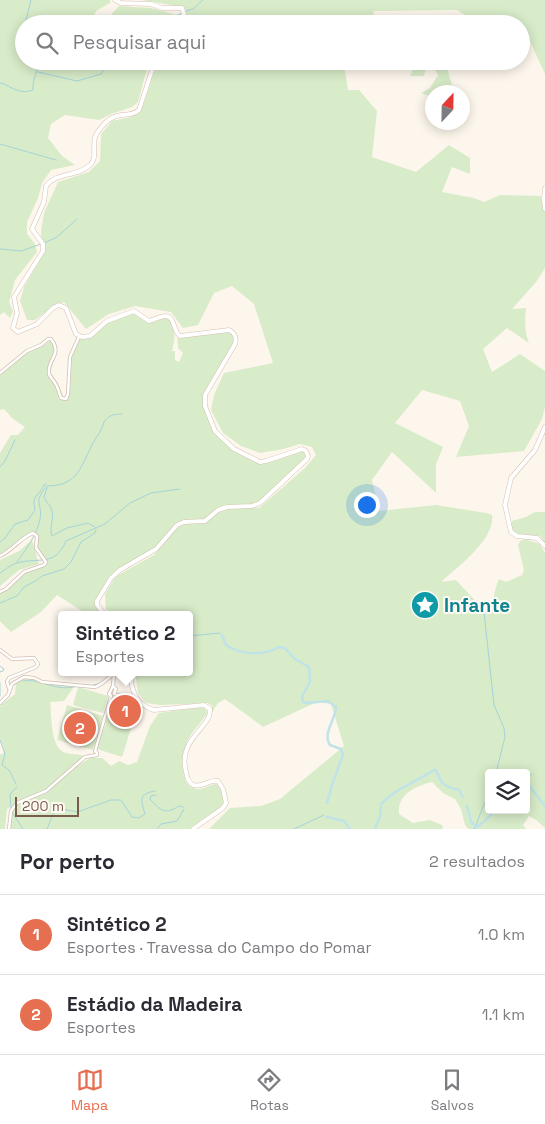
<!DOCTYPE html>
<html lang="pt">
<head>
<meta charset="utf-8">
<style>
  :root { --surface:#fff; --page:#f2f2f3; --text:#2b2b33; --muted:#7c7c81; --line:#e1e1e2; --accent:#e76f51 }
  body { margin:0; font-family:"Space Grotesk",sans-serif; background:var(--page); color:var(--text) }
  .controls { position:absolute; right:15px; bottom:15px; display:grid; overflow:hidden; border-radius:5px; box-shadow:0 2px 12px #0003 }
  .controls button { width:45px; height:45px; display:grid; place-items:center; padding:0; border:0; border-bottom:1px solid var(--line); background:var(--surface); color:var(--text); font:25px sans-serif }
  .compass { position:absolute; left:425px; top:85px; width:45px; height:45px; border-radius:50%; background:var(--surface); box-shadow:0 2px 12px #0003; rotate:22deg }
  .scale { position:absolute; left:15px; bottom:12px; width:64px; box-sizing:border-box; padding-left:5px; border:2px solid #7a5c4d; border-top:0; font-size:14px; line-height:18px; white-space:nowrap; color:#7a5c4d; -webkit-text-stroke:4px #fffaf3; paint-order:stroke }
  .you { position:absolute; left:366px; top:504px; width:18px; height:18px; margin:-12px; border:4px solid #fff; border-radius:50%; background:#1a73e8; box-shadow:0 0 0 8px #1a73e833 }
  .badge { display:grid; place-items:center; width:32px; height:32px; border-radius:50%; background:var(--accent); color:#fff; font-size:16px; font-weight:700 }
  .pin { position:absolute; translate:-50% -50%; border:2px solid #fff; box-shadow:0 1px 5px #0006 }
  .popup { position:absolute; left:58px; top:611px; width:135px; height:65px; box-sizing:border-box; display:grid; place-content:center; border-radius:5px; background:var(--surface); filter:drop-shadow(0 1px 4px #0005); font-size:16px; white-space:nowrap; color:var(--muted) }
  .popup b { font-size:19px; color:var(--text) }
  .popup::after { content:''; position:absolute; left:50%; top:100%; margin-left:-10px; border:10px solid transparent; border-top-color:var(--surface) }
  .list { margin:0; padding:0; list-style:none }
  h2 { display:flex; justify-content:space-between; align-items:center; height:65px; margin:0; padding:0 20px; font-size:21px }
  h2 small { font-size:16px; font-weight:400; color:var(--muted) }
  .list li { display:grid; grid-template-columns:32px 1fr auto; gap:15px; align-items:center; box-sizing:border-box; height:80px; padding:0 20px; border-top:1px solid var(--line) }
  .list b { display:block; font-size:19px; white-space:nowrap }
  .list p { margin:0; font-size:16px; white-space:nowrap; color:var(--muted) }
  .list em { font-size:16px; font-style:normal; color:var(--muted) }
  .icon { flex:none; width:28px; height:28px; fill:none; stroke:currentColor; stroke-width:2; stroke-linecap:round; stroke-linejoin:round }
  .map { position:relative; flex:none; width:545px; height:829px; overflow:hidden }
  .search { position:absolute; background:var(--surface); box-shadow:0 2px 12px #0003; left:15px; right:15px; top:15px; height:55px; display:flex; align-items:center; gap:12px; box-sizing:border-box; padding:0 18px; border-radius:28px; color:var(--muted); font-size:19px }
  .sheet { height:225px; background:var(--surface) }
  nav { display:flex; justify-content:space-around; align-items:center; box-sizing:border-box; height:70px; border-top:1px solid var(--line); background:var(--surface); font-size:14px; color:var(--muted) }
  nav a { display:grid; justify-items:center; gap:2px }
  nav .on { color:var(--accent) }
  .map>svg:first-child { display:block }
</style>
</head>
<body>
<div class="map">
<svg width="545" height="829" viewBox="0 0 545 829">
  <rect width="100%" height="100%" fill="#fdf6ec"/>
  <!-- green -->
  <g fill="#d8ecc9" fill-rule="evenodd">
    <path d="M 0,0 L 110,0 L 110,3 L 96,11 L 92,20 L 102,24 L 24,24 L 24,61 L 149,61 L 138,102 L 132,107 L 111,114 L 99,120 L 65,115 L 51,124 L 48,138 L 62,156 L 75,165 L 51,170 L 42,183 L 38,198 L 27,222 L 27,234 L 35,244 L 37,252 L 15,280 L 9,302 L 13,311 L 10,318 L 4,312 L 0,315 Z"/>
    <path d="M 142,0 L 545,0 L 545,74 L 522,24 L 483,24 L 474,21 L 457,10 L 374,11 L 371,24 L 182,24 L 187,18 L 182,9 L 171,5 Z"/>
    <path d="M 119,6 L 151,8 L 177,15 L 169,24 L 103,24 Z"/>
    <path d="M 158,61 L 350,61 L 344,65 L 348,90 L 359,90 L 377,111 L 372,157 L 416,172 L 449,145 L 470,158 L 470,174 L 452,167 L 442,192 L 474,198 L 484,202 L 500,195 L 541,196 L 541,200 L 545,199 L 545,268 L 536,282 L 512,309 L 526,308 C 525,321 524,331 529,343 L 507,328 L 483,349 L 492,372 L 520,354 L 545,371 L 545,407 L 542,419 L 524,451 L 456,457 L 469,426 L 460,401 L 422,390 L 395,423 L 443,447 L 436,464 L 436,493 L 392,452 L 372,480 L 379,511 L 436,505 L 486,513 L 492,515 C 495,540 458,566 441,582 L 456,580 L 484,610 L 489,611 C 494,601 494,590 499,579 L 506,582 L 522,575 L 524,570 L 518,545 L 520,541 L 525,539 L 540,544 L 545,553 L 545,828 L 536,820 L 529,816 L 523,825 L 526,829 L 468,829 L 465,825 L 461,809 L 455,799 L 443,793 L 432,782 C 416,786 397,794 399,814 L 413,823 L 430,820 L 442,825 L 443,829 L 209,829 L 230,808 L 261,806 L 280,799 L 344,746 L 331,704 L 317,702 L 263,727 L 225,699 L 218,703 L 212,712 L 212,706 L 208,703 L 160,705 L 146,703 L 138,693 L 135,672 L 189,672 L 189,615 L 147,615 L 143,612 L 138,615 L 113,615 L 106,609 L 105,594 L 115,577 L 154,555 L 177,528 L 186,523 L 177,525 L 160,546 L 111,578 L 101,593 L 97,605 L 105,615 L 88,615 L 57,595 L 41,612 L 11,632 L 0,621 L 0,592 L 6,589 L 19,575 L 45,563 L 36,548 L 37,538 L 32,532 C 20,536 12,548 0,554 L 0,453 L 11,435 L 18,435 L 25,427 L 12,418 L 4,409 L 0,410 L 0,373 L 28,350 L 43,346 L 51,340 L 54,340 L 56,343 C 59,354 51,362 51,373 L 58,383 L 64,398 L 68,397 L 70,393 L 72,356 L 81,334 L 84,338 L 87,337 L 103,323 L 134,311 C 141,316 147,321 157,319 C 162,318 163,316 169,317 C 175,329 176,338 172,351 L 175,351 L 175,360 L 179,362 L 183,353 L 178,348 L 177,335 L 226,330 L 235,334 C 235,355 216,370 208,389 C 199,410 216,437 234,449 C 242,454 253,458 263,462 L 304,449 L 307,459 L 260,503 L 238,506 L 259,508 L 305,468 L 316,455 L 312,447 L 300,444 L 283,449 L 260,453 L 241,446 L 223,433 L 211,410 L 214,395 L 224,373 L 273,363 L 254,304 L 232,286 L 214,293 L 198,325 L 183,328 L 171,312 L 135,306 L 109,314 L 86,329 L 64,302 L 55,305 L 35,320 L 27,320 L 20,301 L 24,287 L 43,255 L 41,232 L 44,213 L 58,182 L 89,172 L 100,161 L 101,134 L 112,121 L 131,117 L 143,106 ZM 489,773 L 526,773 L 526,810 L 489,810 Z"/>
    <path d="M 406,61 L 445,61 L 454,92 L 432,92 L 432,97 L 421,93 L 430,88 L 438,75 L 435,70 L 426,69 L 424,76 L 410,76 L 414,67 Z"/>
    <path d="M 535,512 L 545,512 L 545,543 L 540,536 L 518,534 L 512,531 L 512,521 L 526,517 Z"/>
    <path d="M 32,540 L 39,564 L 19,570 L 0,586 L 0,560 L 19,551 Z"/>
    <path d="M 24,677 L 60,684 L 76,684 L 64,701 L 50,702 C 52,717 50,749 66,753 C 73,755 79,753 85,757 L 67,773 L 90,758 L 102,758 L 111,766 L 119,761 L 128,765 L 137,762 L 150,726 L 159,713 L 194,708 L 205,708 L 207,713 C 202,722 194,729 189,738 C 182,750 177,787 197,789 C 202,790 209,785 215,784 L 221,786 L 224,795 L 223,803 L 219,810 L 191,829 L 9,829 L 10,813 L 14,805 L 7,809 L 5,829 L 0,829 L 0,754 L 3,754 L 4,749 L 0,739 L 0,706 L 15,694 L 16,681 Z"/>
    <path d="M 78,687 L 108,696 L 103,713 L 73,705 Z"/>
    <path d="M 114,698 L 142,707 L 137,723 L 133,722 L 122,757 L 97,749 Z"/>
    <path d="M 67,705 L 103,716 L 93,750 L 57,740 Z"/>
  </g>
  <g fill="none" stroke-linecap="round" stroke-linejoin="round">
    <!-- stream -->
    <g stroke="#a5d3da" stroke-width="1">
      <path d="M 186,11 L 193,9 L 203,0"/>
      <path d="M 25,24 L 31,0"/>
      <path d="M 157,24 L 182,13"/>
      <path d="M 38,72 L 77,81 L 101,74 L 109,61"/>
      <path d="M 0,84 L 2,83 C 13,88 21,95 33,90 C 32,80 38,71 39,61"/>
      <path d="M 0,144 L 56,160"/>
      <path d="M 44,243 L 57,237 L 77,219"/>
      <path d="M 0,249 L 21,251 L 41,244"/>
      <path d="M 0,467 L 5,461 L 15,440"/>
      <path d="M 47,488 L 44,497 C 46,503 51,505 52,511 C 54,520 49,527 52,536 L 67,528 L 88,523 L 95,527"/>
      <path d="M 0,542 L 5,538 L 15,524 L 28,520 L 35,510 C 31,494 39,497 44,485 L 46,484"/>
      <path d="M 17,562 C 26,549 37,535 40,519 C 43,503 32,503 47,486 C 79,486 81,465 93,443 C 97,436 102,430 104,422 C 109,415 114,414 122,414"/>
      <path d="M 0,573 C 5,570 12,564 17,563 C 39,557 55,567 66,541 L 105,524 L 130,503 L 151,493 L 180,489"/>
      <path d="M 0,603 L 17,596 L 24,587 L 37,580 L 42,576 L 64,569 L 71,562 L 81,542 L 95,533 L 96,530"/>
      <path d="M 484,612 L 494,705 L 504,728 L 505,737 L 496,773"/>
      <path d="M 189,636 L 220,633"/>
      <path d="M 0,666 L 4,669 L 3,671 L 0,672"/>
      <path d="M 114,676 L 122,672"/>
      <path d="M 23,681 C 42,678 56,693 77,686"/>
      <path d="M 0,683 L 0,696"/>
      <path d="M 90,686 L 101,683"/>
      <path d="M 0,740 L 5,754 L 2,765 L 9,770 L 16,784"/>
      <path d="M 526,778 L 532,774"/>
      <path d="M 156,795 L 151,796 L 150,799 C 161,811 165,815 179,806 L 183,807"/>
      <path d="M 11,808 L 10,794 L 17,787"/>
      <path d="M 12,812 L 23,829"/>
      <path d="M 477,822 L 489,792"/>
      <path d="M 476,826 L 477,823"/>
      <path d="M 47,829 L 53,814 L 57,808 L 77,812 L 111,800 L 121,800 L 132,817 L 139,818 L 145,814 C 141,800 138,794 155,791"/>
      <path d="M 157,829 L 161,824 L 177,821 L 184,809"/>
      <path d="M 294,829 L 324,815"/>
      <path d="M 474,829 L 475,827"/>
    </g>
    <!-- canal -->
    <g stroke="#bfe3e8" stroke-width="2.5">
      <path d="M 222,635 L 226,645 C 240,655 264,656 279,647 L 285,648 L 295,659 L 309,667 L 310,682 L 302,696 L 303,702 L 307,703 L 328,701 L 336,707 C 336,719 322,733 330,745 L 341,749 L 343,755 L 332,785 L 327,803"/>
      <path d="M 528,784 L 545,806"/>
      <path d="M 467,806 L 471,822 L 477,827 L 486,820 L 495,810"/>
      <path d="M 327,817 L 344,821 L 350,829"/>
      <path d="M 375,829 L 380,816 L 381,804 C 396,788 416,782 434,770 L 436,770 C 442,785 443,786 459,790 L 463,797"/>
    </g>
    <defs>
      <g id="street">
        <path d="M 0,373 L 27,351 L 41,345 L 48,339 L 51,339 C 63,355 47,359 49,373 C 49,377 53,379 55,383 C 58,387 59,393 61,398 L 66,399 L 68,394 L 70,357 L 79,337"/>
        <path d="M 0,556 C 13,550 20,538 33,533 L 37,536 L 36,548 L 46,562 L 44,565 L 24,572 L 6,589 L 0,592"/>
        <path d="M 0,650 L 12,659 L 34,658 L 38,664 L 36,667 L 9,678 L 7,682 L 9,688"/>
        <path d="M 114,674 L 113,686 L 116,689 L 114,694"/>
        <path d="M 114,694 L 140,703"/>
        <path d="M 0,703 L 8,695 L 12,684 L 24,677 L 34,678 L 42,682 L 95,687 C 103,685 108,677 116,672"/>
        <path d="M 9,829 L 11,811 L 17,803 L 46,791 L 85,757 L 97,755 L 97,753 L 95,751 L 111,696 L 109,694 L 113,686"/>
      </g>
      <g id="secondary">
        <path d="M 115,0 L 121,3 L 151,4 L 162,8 L 182,8 L 184,14 L 175,24"/>
        <path d="M 545,188 L 544,199 L 545,209"/>
        <path d="M 545,427 L 535,450 L 511,478 L 505,505 L 511,532 L 517,536 L 537,538 L 545,546"/>
        <path d="M 105,615 L 97,605 L 97,601 L 111,578 L 120,570 L 156,549 L 177,525 L 184,522 L 205,521 L 218,510 L 227,507 L 252,506 L 260,503 L 307,459 L 308,456 L 306,451 L 302,449 L 266,461 L 260,462 L 234,449 L 215,431 L 205,406 L 205,395 L 235,344 C 237,337 235,333 229,330 L 180,336 C 173,331 175,317 166,316 C 160,316 154,320 149,321 L 134,311 L 107,321 L 90,336 L 82,337 L 76,334 L 66,308 L 59,305 L 53,308 L 37,324 L 18,332 L 13,328 L 17,313 L 14,297 L 43,251 L 43,244 L 32,229 L 44,202 L 46,186 C 56,172 78,177 90,165 C 99,157 90,142 97,133 C 101,127 107,119 114,117 C 123,113 131,117 139,110 L 155,61"/>
        <path d="M 130,672 C 131,690 136,705 154,710 L 204,705 L 210,709 C 212,728 177,738 186,772 C 187,778 188,781 193,785 C 203,788 209,779 218,781 L 223,789 L 226,803 L 223,808 L 193,829"/>
      </g>
    </defs>
    <!-- street casing -->
    <use href="#street" stroke="#d1beb0" stroke-width="4"/>
    <!-- secondary casing -->
    <use href="#secondary" stroke="#d6c0b0" stroke-width="5"/>
    <!-- street -->
    <use href="#street" stroke="#fff" stroke-width="2.5"/>
    <!-- secondary -->
    <use href="#secondary" stroke="#fff" stroke-width="4"/>
  </g>
  <!-- icons -->
  <defs>
    <symbol id="sight-disc" viewBox="-11 -11 22 22"><circle r="9.5" fill="#0f9aa8" stroke="#fffaf3"/><path d="M0-6L1.8-2.2L6-1.7L2.9 1.2L3.7 5.4L0 3.3L-3.7 5.4L-2.9 1.2L-6-1.7L-1.8-2.2Z" fill="#fff"/></symbol>
  </defs>
  <g fill-rule="evenodd">
    <use href="#sight-disc" x="409" y="589" width="32" height="32"/>
  </g>
  <g text-anchor="middle" dominant-baseline="central" stroke-width="4" stroke-linejoin="round" paint-order="stroke">
    <!-- culture labels -->
    <g font-size="19" font-weight="bold" fill="#0d838f" stroke="#fffaf3" text-anchor="start">
      <text x="444" y="605">Infante</text>
    </g>
  </g>
</svg>
<div class="controls">
<button><svg class="icon" aria-label="layers" viewBox="0 0 24 24"><path d="M12 4l9 5-9 5-9-5zM3 14l9 5 9-5"/></svg></button>
</div>
<svg class="compass" viewBox="-18 -18 36 36"><path d="M0-13l5 13h-10z" fill="#e53935"/><path d="M0 13l5-13h-10z" fill="#7c7c81"/></svg>
<div class="scale">200 m</div>
<div class="you"></div>
<div class="pin badge" style="left:125px;top:711px">1</div>
<div class="popup"><b>Sintético 2</b>Esportes</div>
<div class="pin badge" style="left:80px;top:728px">2</div>
<div class="search"><svg class="icon" aria-label="search" viewBox="0 0 24 24"><circle cx="10" cy="10" r="6"/><path d="M15 15l6 6"/></svg>Pesquisar aqui</div>
</div>
<section class="sheet">
<h2>Por perto<small>2 resultados</small></h2>
<ul class="list">
<li><span class="badge">1</span><div><b>Sintético 2</b><p>Esportes · Travessa do Campo do Pomar</p></div><em>1.0 km</em></li>
<li><span class="badge">2</span><div><b>Estádio da Madeira</b><p>Esportes</p></div><em>1.1 km</em></li>
</ul>
</section>
<nav>
<a class="on"><svg class="icon" aria-label="map" viewBox="0 0 24 24"><path d="M3 6l6-2 6 2 6-2v14l-6 2-6-2-6 2zM9 4v14M15 6v14"/></svg>Mapa</a>
<a><svg class="icon" aria-label="directions" viewBox="0 0 24 24"><path d="M12 3l9 9-9 9-9-9zM9 14v-3h6M13 9l2 2-2 2"/></svg>Rotas</a>
<a><svg class="icon" aria-label="saved" viewBox="0 0 24 24"><path d="M7 4h10v16l-5-4-5 4z"/></svg>Salvos</a>
</nav>
</body>
</html>
